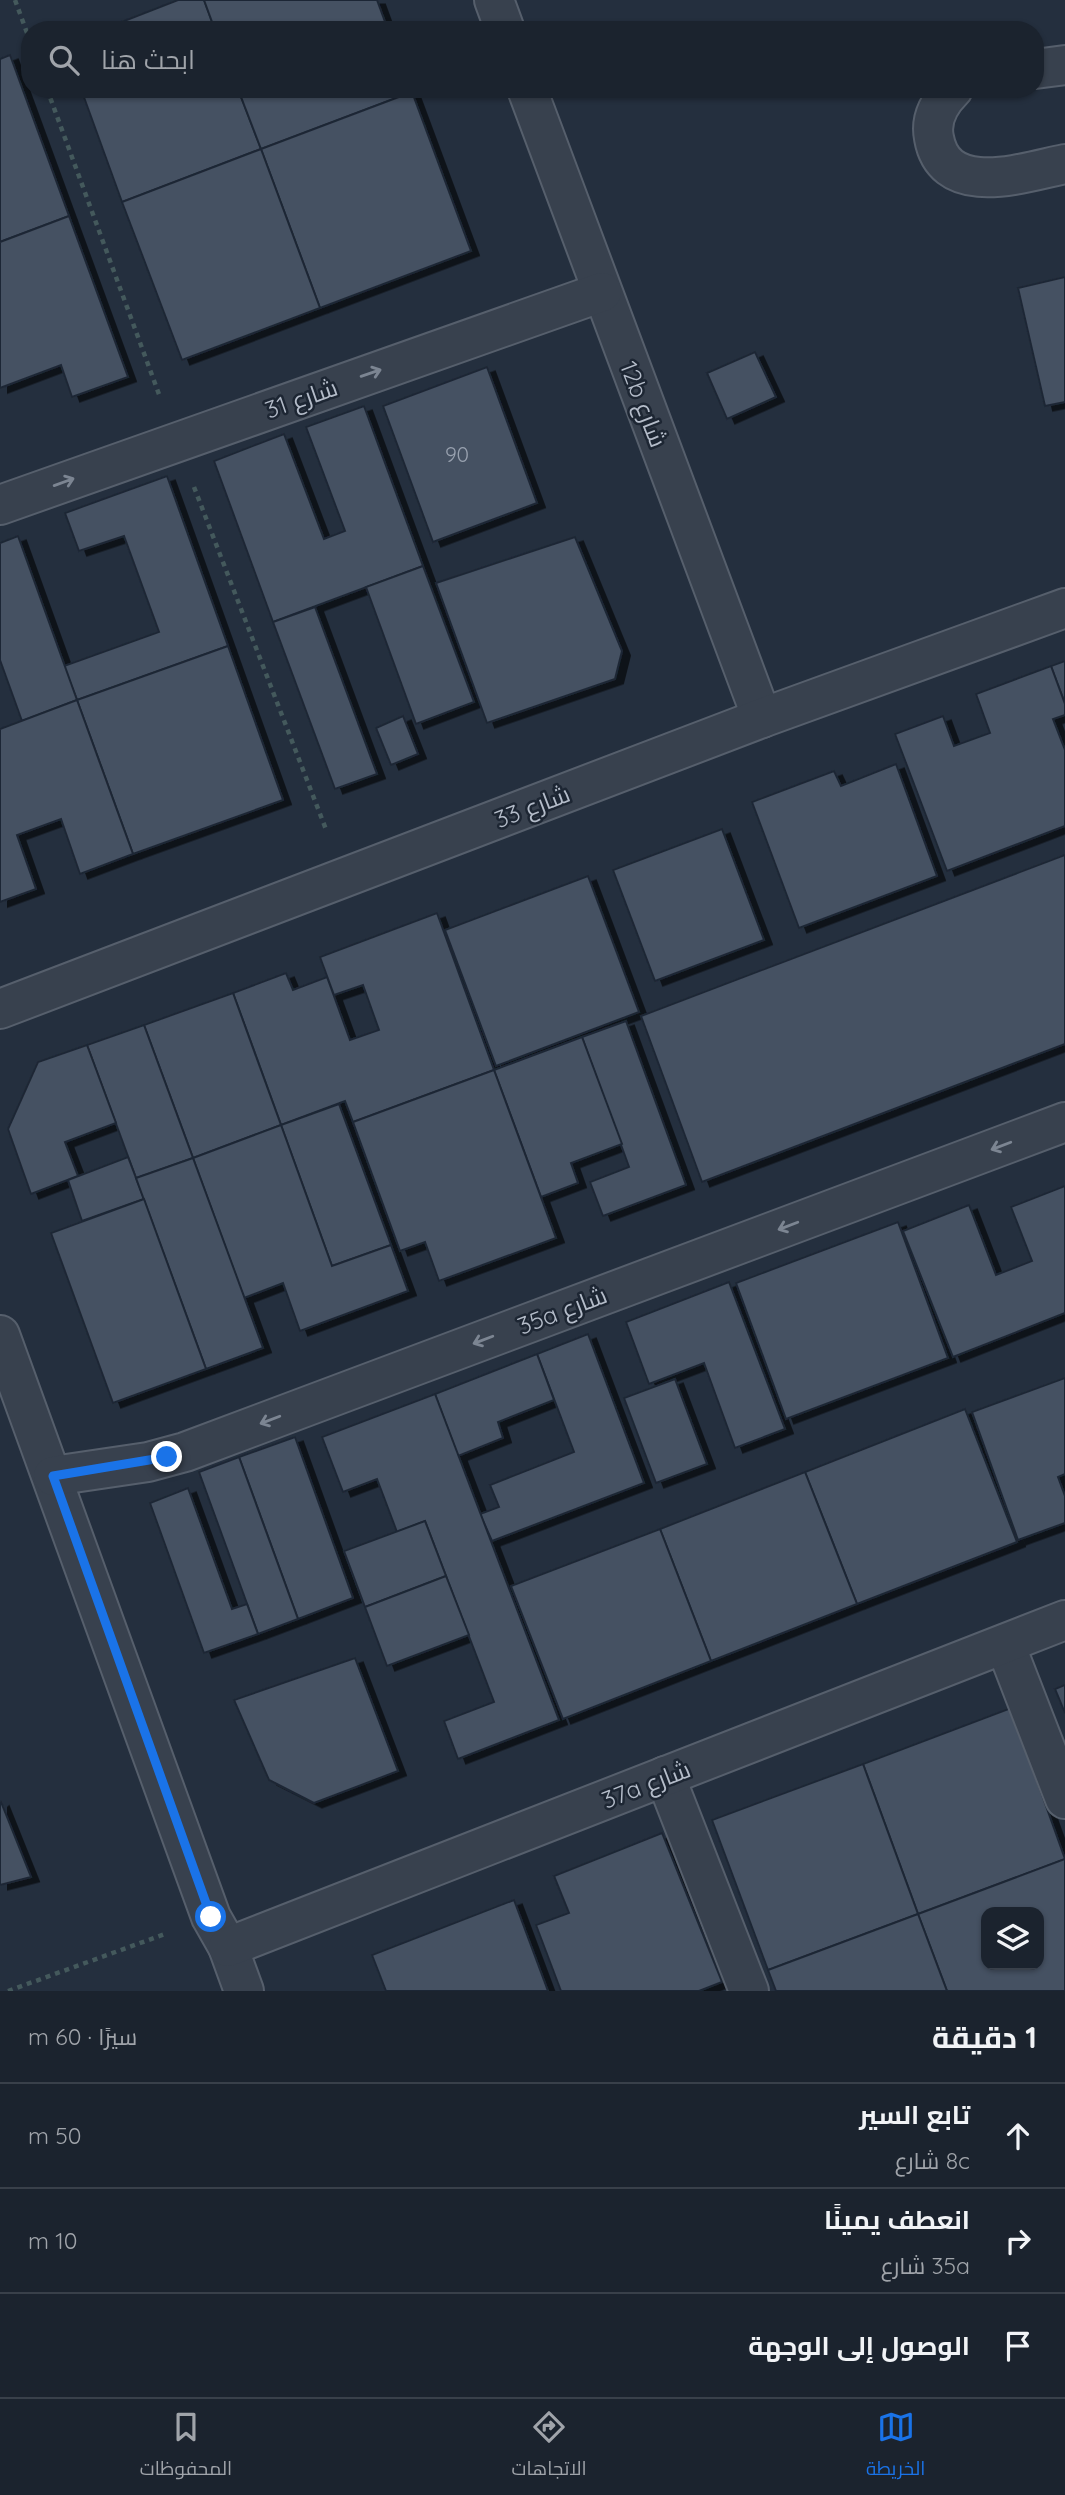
<!DOCTYPE html>
<html lang="ar">
<head>
<meta charset="utf-8">
<style>
  :root { --surface:#1b232e; --page:#242b36; --text:#f1f3f6; --muted:#a0a4aa; --line:#39404a; --accent:#1a73e8 }
  body { margin:0; font-family:Quicksand,Cairo,sans-serif; background:var(--page); color:var(--text); direction:rtl }
  .controls { position:absolute; right:21px; bottom:21px; display:grid; overflow:hidden; border-radius:14px; box-shadow:0 2px 5px #0004 }
  .controls button { width:63px; height:63px; display:grid; place-items:center; padding:0; border:0; border-bottom:2px solid var(--line); background:var(--surface); color:var(--text); font:35px sans-serif }
  .stop { position:absolute; width:21px; height:21px; margin:-16px; border:5px solid #1a73e8; border-radius:50%; background:#fff }
  .stop.end { background:#1a73e8; border-color:#fff; box-shadow:0 2px 7px #0008 }
  .list { margin:0; padding:0; list-style:none }
  h2 { display:flex; justify-content:space-between; align-items:center; height:91px; margin:0; padding:0 28px; font-size:30px }
  h2 small { font-size:23px; font-weight:400; color:var(--muted) }
  .list li { display:grid; grid-template-columns:46px 1fr auto; gap:21px; align-items:center; box-sizing:border-box; height:105px; padding:0 28px; border-top:2px solid var(--line) }
  .list b { display:block; font-size:26px; white-space:nowrap }
  .list p { margin:0; font-size:23px; white-space:nowrap; color:var(--muted) }
  .list em { font-size:23px; font-style:normal; color:var(--muted) }
  .icon { flex:none; width:38px; height:38px; fill:none; stroke:currentColor; stroke-width:2; stroke-linecap:round; stroke-linejoin:round }
  .map { position:relative; flex:none; width:1065px; height:1991px; overflow:hidden; direction:ltr }
  .search { position:absolute; background:var(--surface); box-shadow:0 2px 5px #0004; left:21px; right:21px; top:21px; height:77px; display:flex; align-items:center; gap:18px; box-sizing:border-box; padding:0 24px; border-radius:28px; color:var(--muted); font-size:26px }
  .sheet { height:406px; background:var(--surface) }
  nav { display:flex; justify-content:space-around; align-items:center; box-sizing:border-box; height:98px; border-top:2px solid var(--line); background:var(--surface); font-size:19px; color:var(--muted) }
  nav a { display:grid; justify-items:center; gap:4px }
  nav .on { color:var(--accent) }
  .map>svg:first-child { display:block }
</style>
</head>
<body>
<div class="map">
<svg width="1065" height="1991" viewBox="0 0 1065 1991">
  <defs>
    <filter id="shadow"><feDropShadow dx="8" dy="4.5" stdDeviation="0" flood-color="#0009"/></filter>
  </defs>
  <rect width="100%" height="100%" fill="#242f3e"/>
  <!-- building -->
  <g fill="#455162" stroke="#1f2835" stroke-width="2" fill-rule="evenodd" filter="url(#shadow)">
    <path d="M 178,0 L 204,0 L 215,30 L 101,30 Z"/>
    <path d="M 204,0 L 377,0 L 388,30 L 215,30 Z"/>
    <path d="M 10,55 L 69,216 L 0,242 L 0,59 Z"/>
    <path d="M 81,89 L 238,89 L 261,149 L 122,202 Z"/>
    <path d="M 238,89 L 411,89 L 412,92 L 261,149 Z"/>
    <path d="M 412,92 L 471,251 L 320,308 L 261,149 Z"/>
    <path d="M 261,149 L 320,308 L 182,360 L 122,202 Z"/>
    <path d="M 69,216 L 128,377 L 72,397 L 61,365 L 0,388 L 0,242 Z"/>
    <path d="M 1065,277 L 1065,402 L 1045,406 L 1018,288 Z"/>
    <path d="M 755,352 L 776,397 L 727,419 L 707,373 Z"/>
    <path d="M 487,367 L 537,503 L 433,542 L 383,406 Z"/>
    <path d="M 364,406 L 423,566 L 273,622 L 214,461 L 284,434 L 324,539 L 345,531 L 306,427 Z"/>
    <path d="M 167,476 L 228,646 L 77,700 L 64,666 L 159,632 L 124,536 L 79,551 L 65,513 Z"/>
    <path d="M 18,536 L 77,700 L 22,721 L 0,660 L 0,543 Z"/>
    <path d="M 575,537 L 622,651 L 615,679 L 487,723 L 436,583 Z"/>
    <path d="M 423,566 L 474,702 L 416,724 L 366,587 Z"/>
    <path d="M 315,607 L 377,774 L 335,789 L 273,622 Z"/>
    <path d="M 228,646 L 283,800 L 133,854 L 77,700 Z"/>
    <path d="M 1065,661 L 1065,704 L 1051,666 Z"/>
    <path d="M 1051,666 L 1065,704 L 1065,715 L 1053,719 L 1065,750 L 1065,826 L 947,871 L 895,734 L 943,716 L 954,746 L 990,733 L 976,694 Z"/>
    <path d="M 77,700 L 133,854 L 80,874 L 61,819 L 17,835 L 36,889 L 0,902 L 0,729 Z"/>
    <path d="M 403,716 L 418,754 L 391,765 L 376,728 Z"/>
    <path d="M 896,764 L 937,876 L 799,928 L 752,802 L 834,771 L 841,786 Z"/>
    <path d="M 722,829 L 764,940 L 655,981 L 613,870 Z"/>
    <path d="M 1065,855 L 1065,1044 L 702,1182 L 641,1016 Z"/>
    <path d="M 588,876 L 639,1012 L 496,1066 L 445,930 Z"/>
    <path d="M 437,913 L 494,1070 L 353,1122 L 345,1101 L 281,1125 L 233,993 L 286,973 L 293,990 L 327,977 L 350,1040 L 379,1030 L 363,985 L 334,995 L 320,957 Z"/>
    <path d="M 233,993 L 281,1125 L 193,1158 L 144,1025 Z"/>
    <path d="M 626,1021 L 686,1185 L 603,1216 L 590,1182 L 629,1167 L 582,1037 Z"/>
    <path d="M 144,1025 L 193,1158 L 136,1178 L 87,1045 Z"/>
    <path d="M 582,1037 L 622,1144 L 571,1163 L 578,1183 L 541,1197 L 494,1070 Z"/>
    <path d="M 87,1045 L 116,1123 L 65,1142 L 78,1176 L 31,1194 L 8,1129 L 38,1062 Z"/>
    <path d="M 494,1070 L 556,1238 L 439,1281 L 425,1242 L 400,1251 L 353,1122 Z"/>
    <path d="M 339,1104 L 391,1245 L 332,1266 L 281,1125 Z"/>
    <path d="M 281,1125 L 332,1266 L 391,1245 L 408,1291 L 300,1331 L 283,1283 L 244,1298 L 193,1158 Z"/>
    <path d="M 128,1157 L 144,1199 L 82,1221 L 68,1180 Z"/>
    <path d="M 193,1158 L 263,1348 L 206,1369 L 136,1178 Z"/>
    <path d="M 1065,1186 L 1065,1313 L 953,1357 L 903,1231 L 969,1205 L 996,1275 L 1032,1261 L 1011,1207 Z"/>
    <path d="M 144,1199 L 206,1369 L 113,1403 L 51,1233 Z"/>
    <path d="M 898,1222 L 948,1358 L 786,1419 L 736,1283 Z"/>
    <path d="M 729,1282 L 785,1429 L 735,1448 L 704,1363 L 649,1384 L 626,1322 Z"/>
    <path d="M 588,1334 L 644,1483 L 492,1541 L 480,1514 L 499,1507 L 490,1485 L 574,1452 L 537,1354 Z"/>
    <path d="M 537,1354 L 554,1400 L 498,1422 L 503,1438 L 458,1456 L 435,1394 Z"/>
    <path d="M 1065,1378 L 1065,1474 L 1058,1477 L 1065,1496 L 1065,1523 L 1018,1540 L 972,1412 Z"/>
    <path d="M 675,1379 L 707,1464 L 656,1483 L 624,1398 Z"/>
    <path d="M 435,1394 L 559,1720 L 458,1759 L 444,1721 L 494,1702 L 425,1521 L 397,1532 L 377,1479 L 343,1492 L 322,1437 Z"/>
    <path d="M 965,1409 L 1017,1542 L 857,1604 L 805,1472 Z"/>
    <path d="M 295,1437 L 353,1598 L 298,1619 L 239,1457 Z"/>
    <path d="M 239,1457 L 298,1619 L 258,1634 L 199,1472 Z"/>
    <path d="M 805,1472 L 857,1604 L 711,1661 L 660,1529 Z"/>
    <path d="M 188,1488 L 232,1609 L 247,1604 L 258,1634 L 204,1653 L 150,1503 Z"/>
    <path d="M 425,1521 L 446,1576 L 365,1607 L 344,1551 Z"/>
    <path d="M 660,1529 L 711,1661 L 563,1719 L 511,1586 Z"/>
    <path d="M 446,1576 L 469,1635 L 387,1666 L 365,1607 Z"/>
    <path d="M 355,1658 L 398,1771 L 314,1803 L 269,1780 L 234,1700 Z"/>
    <path d="M 1065,1685 L 1065,1713 L 1055,1689 Z"/>
    <path d="M 1011,1708 L 1065,1859 L 918,1914 L 863,1764 Z"/>
    <path d="M 863,1764 L 918,1914 L 768,1970 L 712,1820 Z"/>
    <path d="M 1,1802 L 31,1877 L 0,1885 L 0,1803 Z"/>
    <path d="M 662,1833 L 722,1982 L 699,1991 L 561,1991 L 536,1925 L 569,1913 L 554,1876 Z"/>
    <path d="M 1065,1859 L 1065,1991 L 947,1991 L 918,1914 ZM 986,1912 L 1039,1912 L 1039,1965 L 986,1965 Z"/>
    <path d="M 514,1900 L 548,1991 L 386,1991 L 372,1955 Z"/>
    <path d="M 918,1914 L 947,1991 L 776,1991 L 768,1970 Z"/>
  </g>
  <g fill="none" stroke-linecap="round" stroke-linejoin="round">
    <defs>
      <g id="minor">
        <path d="M 494,0 L 505,30"/>
        <path d="M 1035,69 L 1065,65"/>
        <path d="M 527,89 L 762,718"/>
        <path d="M 953,89 C 940,102 930,119 934,138 C 945,200 1025,172 1065,164"/>
        <path d="M 0,505 L 602,292"/>
        <path d="M 0,1009 L 762,718 L 1065,608"/>
        <path d="M 0,1335 L 211,1917 L 228,1947 L 244,1991"/>
        <path d="M 53,1476 L 148,1462 L 185,1452 L 1065,1122"/>
        <path d="M 1005,1644 L 1065,1799"/>
        <path d="M 665,1776 L 749,1991"/>
        <path d="M 228,1947 L 1065,1620"/>
      </g>
    </defs>
    <!-- minor casing -->
    <use href="#minor" stroke="#565f6c" stroke-width="42"/>
    <!-- path -->
    <g stroke="#44595c" stroke-width="4.5" stroke-dasharray="5 5" stroke-linecap="butt">
      <path d="M 15,0 L 30,41"/>
      <path d="M 47,89 L 160,397"/>
      <path d="M 194,487 L 327,832"/>
      <path d="M 8,1991 L 165,1934"/>
    </g>
    <!-- minor -->
    <use href="#minor" stroke="#38414e" stroke-width="38"/>
  </g>
  <!-- one-way arrows -->
  <defs><path id="oneway-shaft" d="M-6 0H5M1.5-3L5.5 0L1.5 3" fill="none" stroke-width="1.6" stroke-linecap="round" stroke-linejoin="round" transform="scale(1.75)"/></defs>
  <g stroke="#7c8592">
    <use href="#oneway-shaft" transform="translate(371 373) rotate(-19)"/>
    <use href="#oneway-shaft" transform="translate(64 482) rotate(-20)"/>
    <use href="#oneway-shaft" transform="translate(1001 1146) rotate(159)"/>
    <use href="#oneway-shaft" transform="translate(788 1226) rotate(159)"/>
    <use href="#oneway-shaft" transform="translate(483 1340) rotate(159)"/>
    <use href="#oneway-shaft" transform="translate(270 1420) rotate(159)"/>
  </g>
  <g fill="none" stroke-linecap="round" stroke-linejoin="round">
    <!-- route -->
    <path stroke="#1a73e8" stroke-width="9" d="M 167,1457 L 53,1476 L 211,1917"/>
  </g>
  <g text-anchor="middle" dominant-baseline="central" stroke-width="5" stroke-linejoin="round" paint-order="stroke">
    <!-- number labels -->
    <g font-size="21" fill="#98a1af">
      <text x="457" y="454">90</text>
    </g>
    <!-- street labels -->
    <g font-size="24" fill="#b4bcc9" stroke="#1d2633">
      <text transform="translate(301 398) rotate(-19)">شارع 31</text>
      <text transform="translate(644 404) rotate(69)">12b شارع</text>
      <text transform="translate(532 806) rotate(-21)">شارع 33</text>
      <text transform="translate(562 1310) rotate(-21)">35a شارع</text>
      <text transform="translate(646 1784) rotate(-21)">37a شارع</text>
    </g>
  </g>
</svg>
<div class="controls">
<button><svg class="icon" aria-label="layers" viewBox="0 0 24 24"><path d="M12 4l9 5-9 5-9-5zM3 14l9 5 9-5"/></svg></button>
</div>
<div class="stop" style="left:211px;top:1917px"></div>
<div class="stop end" style="left:167px;top:1457px"></div>
<div class="search"><svg class="icon" aria-label="search" viewBox="0 0 24 24"><circle cx="10" cy="10" r="6"/><path d="M15 15l6 6"/></svg>ابحث هنا</div>
</div>
<section class="sheet">
<h2>1 دقيقة<small>سيرًا · 60 m</small></h2>
<ul class="list">
<li><svg class="icon" aria-label="ahead" viewBox="0 0 24 24"><path d="M12 20V5M6 11l6-6 6 6"/></svg><div><b>تابع السير</b><p>8c شارع</p></div><em>50 m</em></li>
<li><svg class="icon" aria-label="right" viewBox="0 0 24 24"><path d="M7 20v-9h11M14 6l5 5-5 5"/></svg><div><b>انعطف يمينًا</b><p>35a شارع</p></div><em>10 m</em></li>
<li><svg class="icon" aria-label="arrive" viewBox="0 0 24 24"><path d="M6 21V4h12l-3 4 3 4H6"/></svg><div><b>الوصول إلى الوجهة</b></div></li>
</ul>
</section>
<nav>
<a class="on"><svg class="icon" aria-label="map" viewBox="0 0 24 24"><path d="M3 6l6-2 6 2 6-2v14l-6 2-6-2-6 2zM9 4v14M15 6v14"/></svg>الخريطة</a>
<a><svg class="icon" aria-label="directions" viewBox="0 0 24 24"><path d="M12 3l9 9-9 9-9-9zM9 14v-3h6M13 9l2 2-2 2"/></svg>الاتجاهات</a>
<a><svg class="icon" aria-label="saved" viewBox="0 0 24 24"><path d="M7 4h10v16l-5-4-5 4z"/></svg>المحفوظات</a>
</nav>
</body>
</html>
